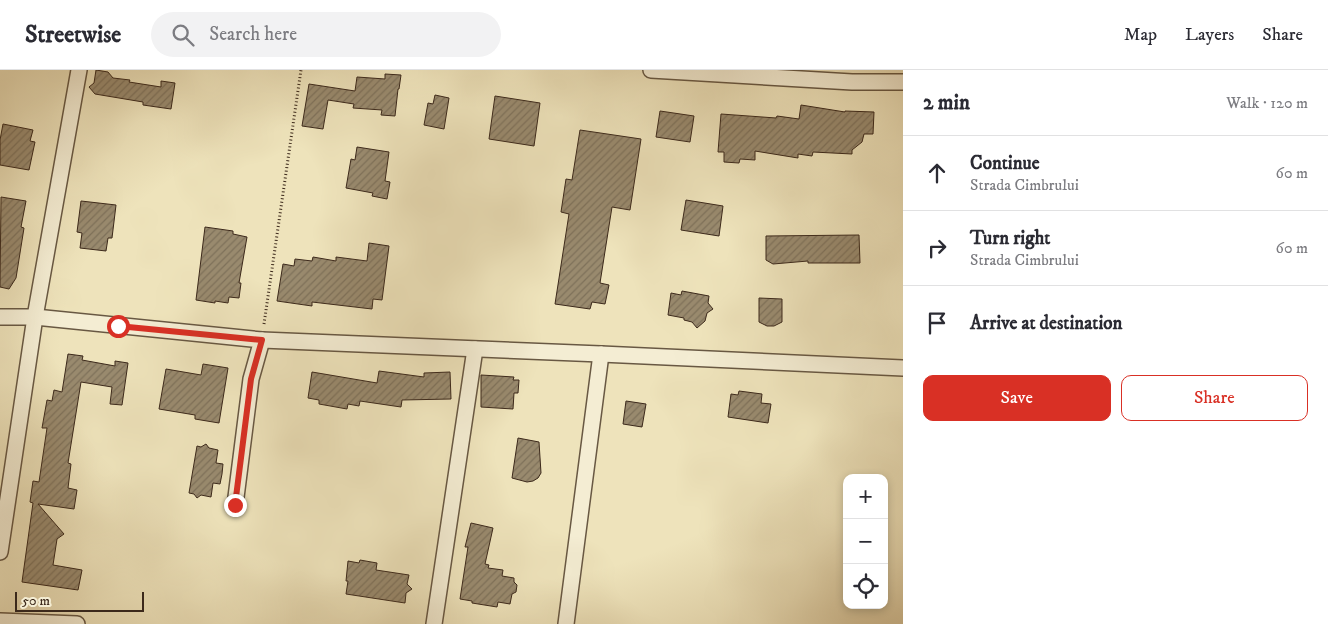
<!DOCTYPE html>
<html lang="en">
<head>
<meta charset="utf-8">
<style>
  :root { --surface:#fff; --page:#f2f2f3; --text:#2b2b33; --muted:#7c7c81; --line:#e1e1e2; --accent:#d93025 }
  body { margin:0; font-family:"IM FELL DW Pica",serif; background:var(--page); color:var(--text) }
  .controls { position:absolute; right:15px; bottom:15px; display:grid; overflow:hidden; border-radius:10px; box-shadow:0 2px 8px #0003 }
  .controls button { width:45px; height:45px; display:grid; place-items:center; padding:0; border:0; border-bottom:1px solid var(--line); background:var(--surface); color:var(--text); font:25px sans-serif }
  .scale { position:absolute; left:15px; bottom:12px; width:129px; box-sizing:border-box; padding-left:5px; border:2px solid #3c291b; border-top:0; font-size:14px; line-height:18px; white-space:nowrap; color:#3c291b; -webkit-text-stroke:4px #f4edd3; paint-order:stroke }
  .stop { position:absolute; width:15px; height:15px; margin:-11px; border:4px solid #d93025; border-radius:50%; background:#fff }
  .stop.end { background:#d93025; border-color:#fff; box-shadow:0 1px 5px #0008 }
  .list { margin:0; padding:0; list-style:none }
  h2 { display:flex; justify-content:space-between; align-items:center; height:65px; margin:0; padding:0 20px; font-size:21px }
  h2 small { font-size:16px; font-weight:400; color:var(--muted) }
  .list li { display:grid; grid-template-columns:32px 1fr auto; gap:15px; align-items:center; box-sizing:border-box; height:75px; padding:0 20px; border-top:1px solid var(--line) }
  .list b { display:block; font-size:19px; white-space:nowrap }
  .list p { margin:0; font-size:16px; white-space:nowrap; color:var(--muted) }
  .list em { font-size:16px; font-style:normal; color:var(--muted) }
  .actions { display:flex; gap:10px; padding:15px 20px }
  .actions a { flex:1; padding:11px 0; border:1px solid var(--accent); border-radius:10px; text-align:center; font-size:18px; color:var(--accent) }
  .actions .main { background:var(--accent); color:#fff }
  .icon { flex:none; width:28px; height:28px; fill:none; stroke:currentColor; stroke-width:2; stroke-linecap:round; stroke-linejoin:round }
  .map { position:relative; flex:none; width:903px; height:554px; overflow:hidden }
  header { display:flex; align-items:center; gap:30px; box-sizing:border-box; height:70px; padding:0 25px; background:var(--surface); border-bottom:1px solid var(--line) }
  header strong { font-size:24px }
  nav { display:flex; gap:28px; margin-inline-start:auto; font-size:18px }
  .search { width:350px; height:45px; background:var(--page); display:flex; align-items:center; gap:12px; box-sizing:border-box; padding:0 18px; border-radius:28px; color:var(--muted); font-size:19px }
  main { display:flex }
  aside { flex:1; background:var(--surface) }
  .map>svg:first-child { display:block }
</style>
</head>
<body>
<header>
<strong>Streetwise</strong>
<div class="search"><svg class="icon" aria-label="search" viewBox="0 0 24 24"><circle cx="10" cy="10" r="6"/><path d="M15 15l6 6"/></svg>Search here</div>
<nav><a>Map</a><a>Layers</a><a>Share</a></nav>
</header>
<main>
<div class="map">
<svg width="903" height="554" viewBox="0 0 903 554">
  <defs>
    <pattern id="building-hatch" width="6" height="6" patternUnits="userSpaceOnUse" patternTransform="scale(1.25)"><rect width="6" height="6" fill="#998a6e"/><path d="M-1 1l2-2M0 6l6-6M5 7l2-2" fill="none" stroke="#7e715a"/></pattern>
  </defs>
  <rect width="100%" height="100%" fill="#eee3bb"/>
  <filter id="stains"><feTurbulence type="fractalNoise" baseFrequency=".004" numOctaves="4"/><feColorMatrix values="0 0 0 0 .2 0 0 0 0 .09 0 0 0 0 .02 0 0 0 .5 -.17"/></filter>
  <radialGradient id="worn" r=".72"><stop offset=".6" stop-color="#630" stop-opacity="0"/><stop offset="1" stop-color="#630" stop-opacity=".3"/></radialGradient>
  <!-- building -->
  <g fill="url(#building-hatch)" stroke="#3c291b">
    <path d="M 96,0 L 108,2 L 113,8 L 130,10 L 129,12 L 161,17 L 161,11 L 175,13 L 171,39 L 143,35 L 143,32 L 95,24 L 89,17 L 94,13 Z"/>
    <path d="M 385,4 L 401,5 L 399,19 L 398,19 L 395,46 L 381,45 L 382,40 L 353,38 L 354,34 L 328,30 L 323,59 L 302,56 L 309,14 L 355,21 L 357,7 L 385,9 Z"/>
    <path d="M 435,25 L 449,28 L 444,59 L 424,55 L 428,33 L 433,34 Z"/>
    <path d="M 495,26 L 540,33 L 534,76 L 489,69 Z"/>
    <path d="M 801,35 L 845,42 L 845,41 L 874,42 L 873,64 L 864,64 L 862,72 L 852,80 L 852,84 L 813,82 L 812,86 L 798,84 L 798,88 L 755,81 L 755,90 L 740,89 L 739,93 L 724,92 L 724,82 L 718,82 L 721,44 L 776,48 L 777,46 L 799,49 Z"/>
    <path d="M 660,41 L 694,46 L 690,72 L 656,67 Z"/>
    <path d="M 3,54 L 33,60 L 30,71 L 35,72 L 29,100 L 0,95 L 0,70 Z"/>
    <path d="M 580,60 L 641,69 L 630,140 L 612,137 L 600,213 L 609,215 L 605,234 L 592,232 L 590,239 L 555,234 L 569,144 L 561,142 L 566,109 L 572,110 Z"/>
    <path d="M 357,77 L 389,82 L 385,111 L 390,112 L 387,129 L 372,126 L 373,123 L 346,118 L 351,89 L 355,90 Z"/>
    <path d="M 1,127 L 26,131 L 21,157 L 24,158 L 16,208 L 9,219 L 0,217 Z"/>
    <path d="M 686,130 L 723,136 L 719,166 L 681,160 Z"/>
    <path d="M 81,131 L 116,135 L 112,168 L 108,168 L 106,181 L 80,178 L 82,163 L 77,162 Z"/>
    <path d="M 205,157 L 233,161 L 233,164 L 247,167 L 239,213 L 241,213 L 239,228 L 229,227 L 228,233 L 215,231 L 215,233 L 196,230 Z"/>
    <path d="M 859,165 L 860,193 L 808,193 L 808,191 L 773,194 L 766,190 L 766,166 Z"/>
    <path d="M 369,173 L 389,176 L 382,230 L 373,229 L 372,239 L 312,232 L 312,236 L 277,231 L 283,194 L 294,196 L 295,189 L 312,191 L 313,187 L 336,191 L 336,187 L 367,191 Z"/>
    <path d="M 682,221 L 709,226 L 708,233 L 713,239 L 707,243 L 705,251 L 697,258 L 692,252 L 684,250 L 684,248 L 668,245 L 671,223 L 681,225 Z"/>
    <path d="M 759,228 L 782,229 L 782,252 L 774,256 L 767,256 L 759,252 Z"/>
    <path d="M 68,284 L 83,286 L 82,290 L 115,296 L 115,291 L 128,293 L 122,335 L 110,334 L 112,317 L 81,312 L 68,393 L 71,394 L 68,418 L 77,420 L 74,439 L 38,434 L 64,464 L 57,469 L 53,495 L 82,500 L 78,520 L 22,512 L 33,433 L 30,432 L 33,411 L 39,412 L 47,358 L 42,358 L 47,330 L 52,331 L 54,320 L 62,322 Z"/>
    <path d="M 203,294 L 228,298 L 219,353 L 195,349 L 195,345 L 159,339 L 166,299 L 201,305 Z"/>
    <path d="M 379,301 L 424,307 L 424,303 L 450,302 L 451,329 L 402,330 L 401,337 L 360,331 L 359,336 L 348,334 L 347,339 L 319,334 L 319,330 L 308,328 L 312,302 L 377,313 Z"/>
    <path d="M 481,305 L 514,307 L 513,310 L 519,310 L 518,323 L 514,323 L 513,339 L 481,337 Z"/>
    <path d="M 739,321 L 762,324 L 761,333 L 771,334 L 768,353 L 728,347 L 731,324 L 738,325 Z"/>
    <path d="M 626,331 L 646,334 L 642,357 L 623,354 Z"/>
    <path d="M 518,368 L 539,372 L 541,403 L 538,408 L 533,411 L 527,412 L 512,408 Z"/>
    <path d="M 206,374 L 209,378 L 218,380 L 216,393 L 223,394 L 222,404 L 220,414 L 213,413 L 211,427 L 201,425 L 197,428 L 194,424 L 189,423 L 197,376 L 201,377 Z"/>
    <path d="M 471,453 L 493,458 L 485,494 L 489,495 L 488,498 L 503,500 L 502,506 L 514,508 L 514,512 L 517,515 L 516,522 L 512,524 L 510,534 L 498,532 L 497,537 L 472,533 L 472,531 L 460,529 L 468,477 L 465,477 Z"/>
    <path d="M 360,490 L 377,493 L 376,500 L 409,505 L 407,514 L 412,519 L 406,523 L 405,533 L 346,524 L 348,511 L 346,511 L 348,491 L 359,493 Z"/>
  </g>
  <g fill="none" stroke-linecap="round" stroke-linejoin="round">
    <defs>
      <g id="street">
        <path d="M 651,0 L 852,12 L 903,12"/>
        <path d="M 0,247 L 35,247 L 262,270 L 251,309 L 235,435"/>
        <path d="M 262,270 L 601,284 L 903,298"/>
        <path d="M 0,482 L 35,247 L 79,0"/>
        <path d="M 0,551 L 77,554"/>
        <path d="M 434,554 L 475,279"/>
        <path d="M 566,554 L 601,284"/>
      </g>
    </defs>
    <!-- street casing -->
    <use href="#street" stroke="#685843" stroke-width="18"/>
    <!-- path -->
    <path stroke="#3c291b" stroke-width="3" stroke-dasharray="1 2.5" stroke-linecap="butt" d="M 264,254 L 301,0"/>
    <!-- street -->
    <use href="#street" stroke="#f4edd3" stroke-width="15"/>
  </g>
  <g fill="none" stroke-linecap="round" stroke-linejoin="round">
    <!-- route -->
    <path stroke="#d93025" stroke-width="6" d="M 118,256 L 262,270 L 251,309 L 235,435"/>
  </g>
  <rect width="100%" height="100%" filter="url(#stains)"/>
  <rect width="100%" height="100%" fill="url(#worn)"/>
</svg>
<div class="controls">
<button>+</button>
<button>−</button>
<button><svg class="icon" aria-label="locate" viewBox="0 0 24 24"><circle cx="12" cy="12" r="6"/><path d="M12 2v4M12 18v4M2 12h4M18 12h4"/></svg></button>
</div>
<div class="scale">50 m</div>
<div class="stop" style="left:118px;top:256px"></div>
<div class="stop end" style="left:235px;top:435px"></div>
</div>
<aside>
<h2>2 min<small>Walk · 120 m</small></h2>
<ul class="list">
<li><svg class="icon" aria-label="ahead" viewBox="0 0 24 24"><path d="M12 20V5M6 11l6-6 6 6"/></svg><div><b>Continue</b><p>Strada Cimbrului</p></div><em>60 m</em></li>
<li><svg class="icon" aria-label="right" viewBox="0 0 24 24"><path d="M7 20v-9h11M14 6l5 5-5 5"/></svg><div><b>Turn right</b><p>Strada Cimbrului</p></div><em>60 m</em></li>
<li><svg class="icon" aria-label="arrive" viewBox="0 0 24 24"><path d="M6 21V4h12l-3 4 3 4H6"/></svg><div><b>Arrive at destination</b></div></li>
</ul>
<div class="actions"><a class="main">Save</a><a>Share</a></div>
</aside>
</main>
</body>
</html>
